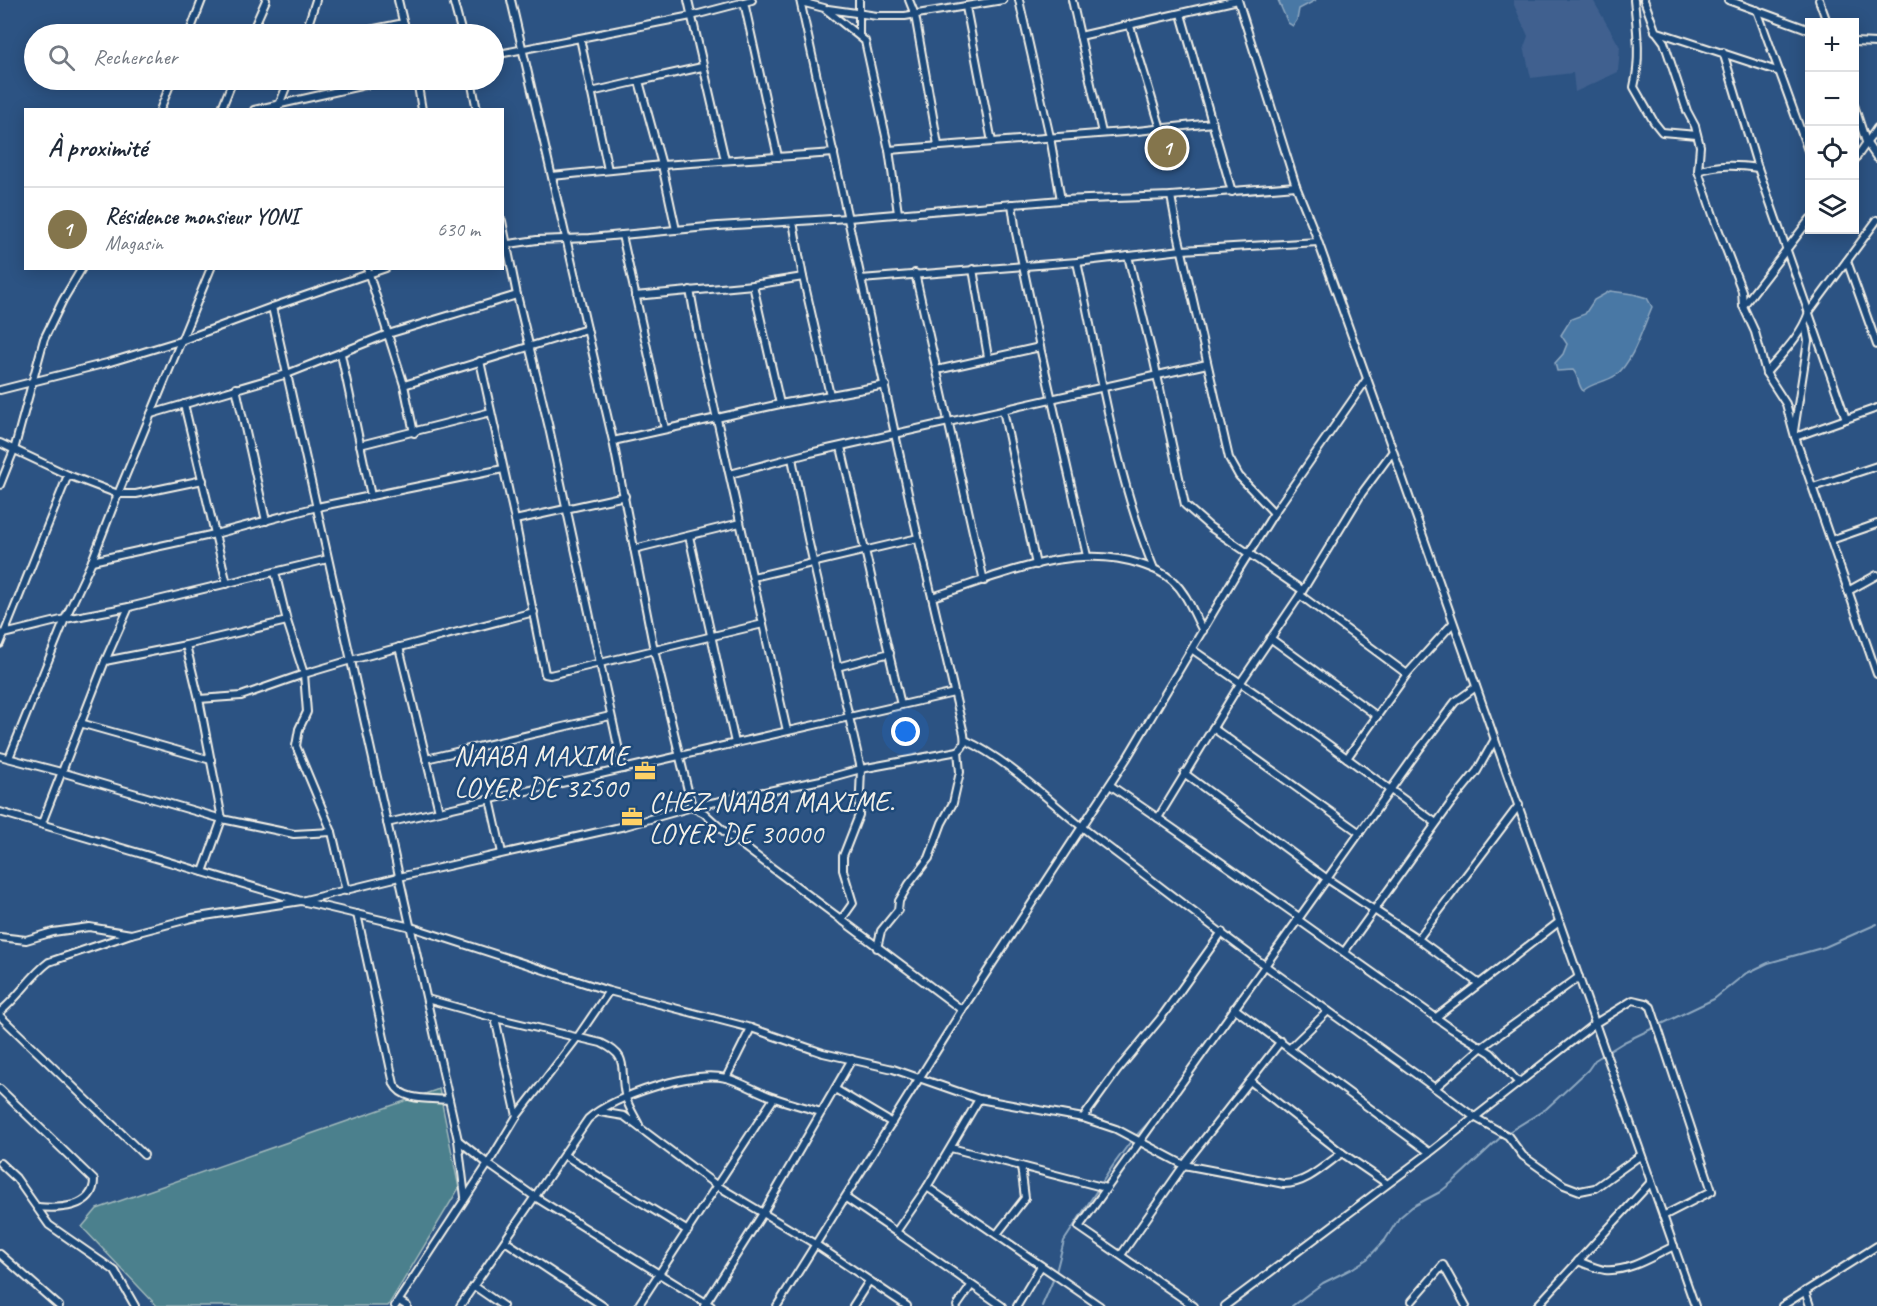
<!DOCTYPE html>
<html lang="fr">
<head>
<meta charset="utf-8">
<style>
  :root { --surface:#fff; --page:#f2f2f3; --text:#1f2937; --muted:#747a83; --line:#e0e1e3; --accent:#84754c }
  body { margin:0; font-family:Caveat,sans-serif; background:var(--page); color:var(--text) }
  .controls { position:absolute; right:18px; top:18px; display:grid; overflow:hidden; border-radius:0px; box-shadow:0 3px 15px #0003 }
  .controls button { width:54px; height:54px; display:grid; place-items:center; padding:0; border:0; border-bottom:2px solid var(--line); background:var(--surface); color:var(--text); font:30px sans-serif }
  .you { position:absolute; left:906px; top:732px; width:21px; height:21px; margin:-15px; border:4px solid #fff; border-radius:50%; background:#1a73e8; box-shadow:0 0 0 9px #1a73e833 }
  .badge { display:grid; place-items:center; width:39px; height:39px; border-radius:50%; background:var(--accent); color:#fff; font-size:20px; font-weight:700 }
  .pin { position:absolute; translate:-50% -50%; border:3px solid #fff; box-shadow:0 2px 6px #0006 }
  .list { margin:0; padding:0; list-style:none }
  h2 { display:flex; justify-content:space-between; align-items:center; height:78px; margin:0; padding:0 24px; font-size:26px }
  h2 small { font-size:20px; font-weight:400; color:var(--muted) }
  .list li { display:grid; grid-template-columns:39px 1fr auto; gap:18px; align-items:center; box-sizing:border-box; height:84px; padding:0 24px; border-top:2px solid var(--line) }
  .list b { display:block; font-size:22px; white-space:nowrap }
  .list p { margin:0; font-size:20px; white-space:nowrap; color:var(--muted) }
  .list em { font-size:20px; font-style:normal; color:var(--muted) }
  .icon { flex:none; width:33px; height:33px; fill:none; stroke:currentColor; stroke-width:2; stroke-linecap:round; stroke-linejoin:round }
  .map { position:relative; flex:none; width:1877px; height:1306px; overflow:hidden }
  .search { position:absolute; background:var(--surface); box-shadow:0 3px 15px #0003; left:24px; top:24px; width:480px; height:66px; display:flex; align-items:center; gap:15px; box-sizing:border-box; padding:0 21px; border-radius:33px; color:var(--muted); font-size:22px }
  .panel { position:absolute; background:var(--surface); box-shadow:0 3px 15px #0003; left:24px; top:108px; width:480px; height:162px; border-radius:0px }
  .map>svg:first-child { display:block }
</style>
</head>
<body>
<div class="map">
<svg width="1877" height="1306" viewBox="0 0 1877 1306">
  <rect width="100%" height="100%" fill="#2c5383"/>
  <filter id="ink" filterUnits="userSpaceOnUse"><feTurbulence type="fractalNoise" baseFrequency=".0167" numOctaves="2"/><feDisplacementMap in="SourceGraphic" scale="12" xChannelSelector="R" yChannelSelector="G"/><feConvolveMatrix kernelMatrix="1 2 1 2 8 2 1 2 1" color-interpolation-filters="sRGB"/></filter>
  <g filter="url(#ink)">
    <!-- built -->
    <path fill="#3f608f" d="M 1514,0 L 1593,0 L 1620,47 L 1618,72 L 1575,92 L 1573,73 L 1531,78 L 1524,47 L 1528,36 L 1514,5 Z"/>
    <!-- green -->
    <path fill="#4b808d" stroke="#a0b8ba" stroke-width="1.5" d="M 439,1089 L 459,1188 L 388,1306 L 157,1306 L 82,1227 L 97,1209 Z"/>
    <!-- water -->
    <g fill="#4a78a5" stroke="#8ea8c0" stroke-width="1.5">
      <path d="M 1278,0 L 1316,0 L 1299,9 L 1297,20 L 1293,26 L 1288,23 Z"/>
      <path d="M 1610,291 L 1633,294 L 1647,298 L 1652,307 C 1643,327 1633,362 1616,375 C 1605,383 1590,383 1583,391 C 1577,384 1579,376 1573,370 L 1557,371 L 1555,363 L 1563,354 L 1567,344 L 1561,335 L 1571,319 L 1585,314 L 1594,300 Z"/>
    </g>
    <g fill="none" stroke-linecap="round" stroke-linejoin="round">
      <!-- stream -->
      <g stroke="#8ea8c0" stroke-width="2">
        <path d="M 1056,1272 L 1064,1241 L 1114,1164 L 1131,1141 L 1152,1119"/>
        <path d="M 1042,1306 L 1054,1278"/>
        <path d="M 1292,1306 L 1323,1283 L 1353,1268 L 1367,1259 L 1385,1240 L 1399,1218 L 1412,1207 L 1440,1192 L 1455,1180 L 1502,1136 L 1546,1109 L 1588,1070 L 1595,1060 L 1624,1042 L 1714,999 L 1745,974 L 1768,963 L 1825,947 L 1877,924"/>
      </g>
      <defs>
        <g id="minor">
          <path d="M 398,0 L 406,34"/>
          <path d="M 453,0 L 462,34"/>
          <path d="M 511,0 L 613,441 L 654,650 L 692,807 L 704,813 L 727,834 L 962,1010"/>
          <path d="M 688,0 L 725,160"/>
          <path d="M 859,0 L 859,35"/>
          <path d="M 909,0 L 915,15 L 938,145"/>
          <path d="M 1019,0 L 1050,137 L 1061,200"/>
          <path d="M 1072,0 L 1102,133"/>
          <path d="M 1238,0 L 1296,186 L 1315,233 L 1393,451 L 1695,1306"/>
          <path d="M 1634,0 C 1637,29 1641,59 1634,87 L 1654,122 L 1662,132 L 1697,135"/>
          <path d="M 1644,0 L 1655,30 L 1664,42 L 1687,111 L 1695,126 L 1700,146 L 1698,171 L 1714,218 L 1742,291 L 1743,306 L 1755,332 L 1766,373 L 1786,404 L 1795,437 L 1877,674"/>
          <path d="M 1728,0 L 1810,30"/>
          <path d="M 1819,0 L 1827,22"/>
          <path d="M 744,2 L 778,157"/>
          <path d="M 801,2 L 824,8 L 865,41 L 889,150 L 898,213"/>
          <path d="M 966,7 L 992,142"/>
          <path d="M 828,9 L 877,16 L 905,16 L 1003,0"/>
          <path d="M 1757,10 L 1810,156"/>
          <path d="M 1181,14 L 1232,192"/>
          <path d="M 1130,26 L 1161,129"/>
          <path d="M 1655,31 L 1780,72"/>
          <path d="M 189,34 L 202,0"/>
          <path d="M 251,34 L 266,0"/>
          <path d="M 305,34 L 316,0"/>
          <path d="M 350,34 L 404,23"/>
          <path d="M 1080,36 L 1238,0"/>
          <path d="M 580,38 L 608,170"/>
          <path d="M 1854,42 L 1877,43"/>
          <path d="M 1723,52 L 1758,168 L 1846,419"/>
          <path d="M 494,55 L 691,16 L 752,0"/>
          <path d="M 417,80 L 422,110"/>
          <path d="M 471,80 L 477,110"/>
          <path d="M 591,92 L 639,81"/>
          <path d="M 1854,105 L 1866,142 L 1877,158"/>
          <path d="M 160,110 L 172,80"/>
          <path d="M 221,110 L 233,80"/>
          <path d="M 254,110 L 387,80"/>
          <path d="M 277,110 L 289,80"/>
          <path d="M 889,150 L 1137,131 L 1213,123"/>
          <path d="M 1854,161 L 1877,128"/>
          <path d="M 1698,171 C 1718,164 1737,165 1758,168"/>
          <path d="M 552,176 L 662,165 L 834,153"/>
          <path d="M 1171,196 L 1178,234 L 1229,458 L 1239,476 L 1274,513"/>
          <path d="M 1012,204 L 1016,233 L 1040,347 L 1087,556"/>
          <path d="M 502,221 L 517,295 L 549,428 L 623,769"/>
          <path d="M 793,222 L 803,277 L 830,395"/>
          <path d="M 676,230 L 662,165 L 639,81 L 702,67"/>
          <path d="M 622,235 L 665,429"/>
          <path d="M 502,245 L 537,240 L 590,238 L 718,226 L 848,218 L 1061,200 L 1171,196 L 1296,186"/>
          <path d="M 1128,256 L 1154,361 L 1185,505 L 1210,527 L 1302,590"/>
          <path d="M 1847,261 L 1877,345"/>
          <path d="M 1077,262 C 1100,365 1114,471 1154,569"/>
          <path d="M 367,268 L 404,385 L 414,433"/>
          <path d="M 973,269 L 988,357"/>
          <path d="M 915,273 L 984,581"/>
          <path d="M 861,279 L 1077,262 L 1182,250 L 1318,242"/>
          <path d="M 753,285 L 780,404"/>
          <path d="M 690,290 L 699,339 L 787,731"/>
          <path d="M 635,296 L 753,285 L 803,277"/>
          <path d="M 1743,306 L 1810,219"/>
          <path d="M 272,307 L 458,1140 L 465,1197"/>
          <path d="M 341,354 L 371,496"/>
          <path d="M 480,361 L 515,520 L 545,674 L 550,675 L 763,624"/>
          <path d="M 937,370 L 1040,347"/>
          <path d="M 1766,373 C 1782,354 1801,336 1809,312 L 1877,220"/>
          <path d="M 404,385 L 587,329"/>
          <path d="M 236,388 L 266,521"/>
          <path d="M 0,390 L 107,363 L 183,340 L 272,307 L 386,268"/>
          <path d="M 184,404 L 227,584"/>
          <path d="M 1003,410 L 1036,565"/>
          <path d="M 151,414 L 287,374 L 388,334 L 517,295"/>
          <path d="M 1794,431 L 1808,341 L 1805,325"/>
          <path d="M 1795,437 L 1877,408"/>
          <path d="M 613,441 L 780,404 L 886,385"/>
          <path d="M 0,443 L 68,475 L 118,494 L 136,494 L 203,480"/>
          <path d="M 360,445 L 491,412"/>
          <path d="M 841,447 L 901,705"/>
          <path d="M 792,458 L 808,539 L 861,769 L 859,815 L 843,856 L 843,870 L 853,903 L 841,920"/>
          <path d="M 730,474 L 810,453 L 1207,364"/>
          <path d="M 0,485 L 14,450 L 44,339 L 63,300 L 82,268"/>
          <path d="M 1813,487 L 1877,466"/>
          <path d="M 515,520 L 625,496"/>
          <path d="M 689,536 L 735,743"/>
          <path d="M 1831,540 L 1877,524"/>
          <path d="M 634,549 L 740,523"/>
          <path d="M 92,561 L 215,534 L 317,507 L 503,469"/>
          <path d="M 275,572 L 287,621 L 304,674 L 307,712 L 299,729 L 296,746 L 332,832 L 346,891"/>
          <path d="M 753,577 L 918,538"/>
          <path d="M 1848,591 L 1877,575"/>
          <path d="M 1300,595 L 1407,674"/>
          <path d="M 932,597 C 998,577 1072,541 1140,564 C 1152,568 1163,572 1173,581 C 1188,595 1193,613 1203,631"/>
          <path d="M 0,635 L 65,619 L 129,607 L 328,559"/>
          <path d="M 1270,638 L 1377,716"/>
          <path d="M 0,644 L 68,475"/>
          <path d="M 186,645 L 199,699 L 222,819 L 203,872"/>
          <path d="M 399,647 L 439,811"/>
          <path d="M 1193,650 L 1314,734 L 1436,823"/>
          <path d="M 105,661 L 186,645 L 287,621"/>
          <path d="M 837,667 L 890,653"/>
          <path d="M 199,699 L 241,696 L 304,674 L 351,660 L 534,612"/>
          <path d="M 80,723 L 211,760"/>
          <path d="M 1213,728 L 1360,833"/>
          <path d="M 965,740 C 1013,762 1057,810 1100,841 C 1156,883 1211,926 1267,967 C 1336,1017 1406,1066 1474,1117 L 1508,1136 L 1523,1156 L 1564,1185 L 1580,1191 L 1595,1188 L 1641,1155"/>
          <path d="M 0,756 L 61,772 L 222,819 L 294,834 L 332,832"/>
          <path d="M 9,758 L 65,619 L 92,561 L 118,494 L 211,268"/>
          <path d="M 1347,758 L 1407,674 L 1453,623"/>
          <path d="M 426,759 L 610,716"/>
          <path d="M 1184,773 L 1326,878 L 1418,939 L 1478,983"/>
          <path d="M 1110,785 L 1158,818"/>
          <path d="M 490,799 L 502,853"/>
          <path d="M 0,812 L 301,901 L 411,927 L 609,991 L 751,1028 L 823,1053 L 893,1069 L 979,1099 L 1083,1118 L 1116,1129 L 1184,1165 L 1284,1184 C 1306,1184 1325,1165 1342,1153"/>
          <path d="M 42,823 L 105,661 L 129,607"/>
          <path d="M 387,823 L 954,693"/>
          <path d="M 357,914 L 394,1084 C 403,1102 431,1098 449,1100"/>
          <path d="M 1299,917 L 1158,818 L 1241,682 L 1300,595 L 1362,493 L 1393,451"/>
          <path d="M 1297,919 L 1452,1029 L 1491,1053 L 1518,1082"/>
          <path d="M 0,937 L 26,940 L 53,932 L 89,927 L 131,934"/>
          <path d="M 1418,939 L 1519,805"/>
          <path d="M 877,948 L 881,931 L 898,910 L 899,901 L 909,884 L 929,858 L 942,823 L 953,803 L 960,772 L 958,751"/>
          <path d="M 1344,952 L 1451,803 L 1477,771 L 1495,739"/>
          <path d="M 427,999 L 495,1018 L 601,1043 C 631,1057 619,1068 625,1094 C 627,1105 634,1115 639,1125"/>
          <path d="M 1234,1008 L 1429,1152"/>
          <path d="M 0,1012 C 19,997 30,976 49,962 L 131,934 L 192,918 L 301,901 L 399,877 L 625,826 L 692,807 L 821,780 L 861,769 L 958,751 C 965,746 965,741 964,734 L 911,507 L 800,0"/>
          <path d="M 0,1016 L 144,1155"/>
          <path d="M 495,1018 L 517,1116"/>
          <path d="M 1435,1018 L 1559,922"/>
          <path d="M 1290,1048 L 1328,1011"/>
          <path d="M 726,1078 L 751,1028"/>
          <path d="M 1250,1081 L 1342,1153 L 1386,1183"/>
          <path d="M 1435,1088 L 1481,1048 L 1579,977"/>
          <path d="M 0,1089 L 94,1180 C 94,1209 57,1209 37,1207"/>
          <path d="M 835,1089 L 892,1123"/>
          <path d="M 600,1112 L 624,1116 L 716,1185 L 815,1244 L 907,1306"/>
          <path d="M 1083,1118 L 1117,1071 L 1160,1019 L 1222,932"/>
          <path d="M 458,1140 L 488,1164 L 535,1197 L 711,1306"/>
          <path d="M 951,1148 L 1106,1188"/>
          <path d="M 564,1155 L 688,1231"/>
          <path d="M 0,1163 L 16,1178 L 49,1225 L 115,1271 L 135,1306"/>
          <path d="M 927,1187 L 1100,1306"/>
          <path d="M 846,1198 L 896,1232 L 927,1187 L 979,1099"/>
          <path d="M 896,1232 L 1002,1306"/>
          <path d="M 997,1234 L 1025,1198 L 1021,1166"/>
          <path d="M 505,1241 L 603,1306"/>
          <path d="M 0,1254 L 59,1306"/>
          <path d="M 1121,1255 L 1184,1165 L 1281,1041"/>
          <path d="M 1578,1261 C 1586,1264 1596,1269 1605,1270 C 1629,1272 1653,1256 1674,1246"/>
          <path d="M 474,1286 L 503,1306"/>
          <path d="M 1805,1291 L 1810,1306"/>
          <path d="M 399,1301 L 407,1306"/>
          <path d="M 1412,1301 L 1443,1265 L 1466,1306"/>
          <path d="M 395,1306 L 488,1164 L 517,1116 L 577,1038 L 609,991"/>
          <path d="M 460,1306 L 588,1119 C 613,1096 692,1070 726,1078 C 742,1082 757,1092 772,1097 C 788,1103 805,1107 821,1112"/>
          <path d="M 638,1306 L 774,1098"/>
          <path d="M 704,1306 L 763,1213 L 852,1059"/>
          <path d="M 777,1306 L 962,1010 L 1127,758 L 1236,574 L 1274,513 L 1367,379"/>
          <path d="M 853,1306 L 869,1281"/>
          <path d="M 957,1306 L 971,1286"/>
          <path d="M 1017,1306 L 1041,1266"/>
          <path d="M 1194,1306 L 1079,1227 L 1418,751 L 1455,702 L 1476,687"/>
          <path d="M 1225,1306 L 1433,1150 L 1594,1024 L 1633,1000 L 1646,1003 L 1651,1007 L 1712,1191 L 1663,1216"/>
          <path d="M 1537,1306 L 1651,1182"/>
          <path d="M 1782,1306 L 1877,1246"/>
        </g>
      </defs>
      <!-- minor casing -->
      <use href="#minor" stroke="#f4f1e8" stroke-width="10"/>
      <!-- minor -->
      <use href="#minor" stroke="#1f4a7a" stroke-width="6"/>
    </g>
  </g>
  <!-- icons -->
  <defs>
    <symbol id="office-bare" viewBox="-9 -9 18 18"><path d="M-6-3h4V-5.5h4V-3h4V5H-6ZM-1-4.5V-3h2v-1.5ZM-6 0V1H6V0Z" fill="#ffd166" stroke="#1f4a7a" stroke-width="2.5" paint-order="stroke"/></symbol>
  </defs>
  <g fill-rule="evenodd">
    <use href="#office-bare" x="630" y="756" width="30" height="30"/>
    <use href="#office-bare" x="617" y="802" width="30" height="30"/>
  </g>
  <g text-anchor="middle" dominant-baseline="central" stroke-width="5" stroke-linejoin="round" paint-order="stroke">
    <!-- poi labels -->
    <g font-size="28" fill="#f4f1e8" stroke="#1f4a7a" text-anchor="end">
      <text x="628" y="755">NAABA MAXIME<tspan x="628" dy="32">LOYER DE 32500</tspan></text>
      <text x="649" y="801" text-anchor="start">CHEZ NAABA MAXIME.<tspan x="649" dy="32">LOYER DE 30000</tspan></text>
    </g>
  </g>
</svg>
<div class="controls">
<button>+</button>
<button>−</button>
<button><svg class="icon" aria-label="locate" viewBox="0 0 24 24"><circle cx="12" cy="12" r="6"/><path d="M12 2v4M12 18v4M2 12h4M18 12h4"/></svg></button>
<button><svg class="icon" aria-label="layers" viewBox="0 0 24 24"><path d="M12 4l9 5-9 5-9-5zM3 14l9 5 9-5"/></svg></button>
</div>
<div class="you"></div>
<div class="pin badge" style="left:1167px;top:148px">1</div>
<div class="search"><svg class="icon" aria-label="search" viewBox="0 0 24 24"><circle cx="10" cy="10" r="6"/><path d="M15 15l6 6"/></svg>Rechercher</div>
<section class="panel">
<h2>À proximité<small></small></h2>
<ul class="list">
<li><span class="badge">1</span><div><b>Résidence monsieur YONI</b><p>Magasin</p></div><em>630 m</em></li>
</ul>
</section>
</div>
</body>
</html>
